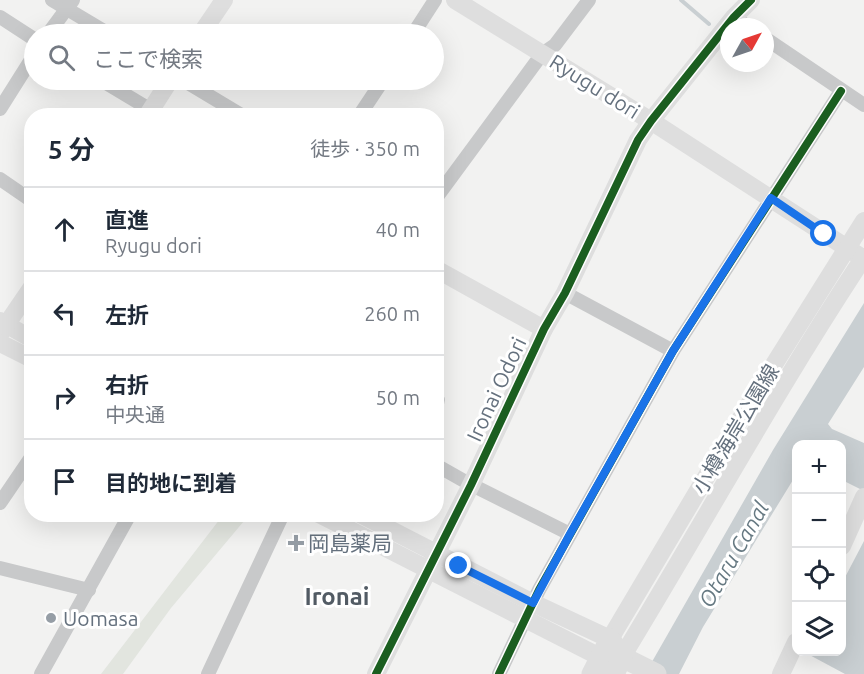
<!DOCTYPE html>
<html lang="ja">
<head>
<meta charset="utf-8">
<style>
  :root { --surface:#fff; --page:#f6f6f7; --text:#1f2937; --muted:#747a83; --line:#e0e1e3 }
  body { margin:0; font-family:Ubuntu,"Noto Sans JP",sans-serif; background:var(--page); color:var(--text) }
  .controls { position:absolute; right:18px; bottom:18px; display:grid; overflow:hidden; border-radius:12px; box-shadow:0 6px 24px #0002 }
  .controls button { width:54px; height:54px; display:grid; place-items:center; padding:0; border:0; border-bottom:2px solid var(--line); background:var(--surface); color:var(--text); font:30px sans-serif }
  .compass { position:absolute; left:720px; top:18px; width:54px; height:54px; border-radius:50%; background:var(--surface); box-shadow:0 6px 24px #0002; rotate:50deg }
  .stop { position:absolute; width:18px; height:18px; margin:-14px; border:4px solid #1a73e8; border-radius:50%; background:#fff }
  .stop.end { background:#1a73e8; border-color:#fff; box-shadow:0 2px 6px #0008 }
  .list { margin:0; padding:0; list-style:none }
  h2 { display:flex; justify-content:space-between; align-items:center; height:78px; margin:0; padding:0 24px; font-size:26px }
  h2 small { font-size:20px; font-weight:400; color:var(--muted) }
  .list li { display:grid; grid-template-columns:39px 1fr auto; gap:18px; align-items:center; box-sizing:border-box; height:84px; padding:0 24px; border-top:2px solid var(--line) }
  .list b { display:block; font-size:22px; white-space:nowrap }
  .list p { margin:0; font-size:20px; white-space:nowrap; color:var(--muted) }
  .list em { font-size:20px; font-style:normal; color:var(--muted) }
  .icon { flex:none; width:33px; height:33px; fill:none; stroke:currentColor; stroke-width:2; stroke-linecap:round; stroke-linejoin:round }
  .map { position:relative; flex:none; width:864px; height:674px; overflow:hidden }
  .search { position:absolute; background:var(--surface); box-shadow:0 6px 24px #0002; left:24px; top:24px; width:420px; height:66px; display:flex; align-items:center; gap:15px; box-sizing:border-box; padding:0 21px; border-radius:33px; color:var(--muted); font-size:22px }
  .panel { position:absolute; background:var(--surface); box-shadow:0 6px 24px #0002; left:24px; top:108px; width:420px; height:414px; border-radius:24px }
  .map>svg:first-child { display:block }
</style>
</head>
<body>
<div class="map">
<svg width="864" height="674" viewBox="0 0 864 674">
  <rect width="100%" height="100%" fill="#f2f2f1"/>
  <!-- grass -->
  <path fill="#e2e5df" d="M 223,515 L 249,515 L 171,608 L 123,674 L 101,674 Z"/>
  <!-- water -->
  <g fill="#c9cfd2">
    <path d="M 864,303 L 864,367 L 828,424 L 832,429 L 864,443 L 864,491 L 842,480 L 842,444 L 796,444 L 796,475 L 703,627 L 679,674 L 645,674 L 773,450 Z"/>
    <path d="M 864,541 L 864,674 L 845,674 L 804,652 L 842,652 L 842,583 Z"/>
  </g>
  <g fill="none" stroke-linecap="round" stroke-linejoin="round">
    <!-- stream -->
    <path stroke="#c9cfd2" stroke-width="4" d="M 681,0 L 709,24"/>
    <!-- street -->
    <g stroke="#c8c9ca" stroke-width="14">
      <path d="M 52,0 L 109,34"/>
      <path d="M 0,17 L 34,39"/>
      <path d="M 734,17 L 748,27"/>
      <path d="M 48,34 L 73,0"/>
      <path d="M 413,34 L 435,0"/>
      <path d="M 765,38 L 864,105"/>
      <path d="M 101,80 L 151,110"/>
      <path d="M 183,80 L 243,116"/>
      <path d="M 0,109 L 34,55"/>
      <path d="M 359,116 L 383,80"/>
      <path d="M 0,179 L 32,201"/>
      <path d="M 436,198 L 542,54 L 555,45 L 589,0"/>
      <path d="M 565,293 L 673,351"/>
      <path d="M 436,399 L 438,400"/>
      <path d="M 436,465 L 466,482 L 570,534"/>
      <path d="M 0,503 L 32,456"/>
      <path d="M 0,568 L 89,590"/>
      <path d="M 41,674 L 130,514"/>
      <path d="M 208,674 L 283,514"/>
      <path d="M 499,674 L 539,590 L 673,351 L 841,91"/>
    </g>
    <!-- secondary -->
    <g stroke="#dedede" stroke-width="18">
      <path d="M 455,0 L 651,121 L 864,259"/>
      <path d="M 201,34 L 224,0"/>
      <path d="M 147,116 L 170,80"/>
      <path d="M 436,269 L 544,329"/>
      <path d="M 0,321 L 32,339"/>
      <path d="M 0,334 L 32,287"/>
      <path d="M 0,343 L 32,359"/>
      <path d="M 319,514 L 600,657"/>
      <path d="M 360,514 L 533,603 L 610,639 L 753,398 L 864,221"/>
      <path d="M 842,546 L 864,497"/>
      <path d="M 622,657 C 703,524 778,387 864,257"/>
      <path d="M 376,674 L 471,485 L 544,329 L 565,293 L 638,140 L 651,121 L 734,17 L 751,0"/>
      <path d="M 781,674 L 796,642"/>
    </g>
    <!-- primary -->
    <g stroke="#dedede" stroke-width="21">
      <path d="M 592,674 L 610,639 L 622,657 L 656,674"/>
      <path d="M 614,674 L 622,657"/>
    </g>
    <defs>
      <g id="cycleway">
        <path d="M 376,674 L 471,485 L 544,329 L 565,293 L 638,140 L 651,121 L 734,17 L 751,0"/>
        <path d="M 499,674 L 539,590 L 673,351 L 841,91"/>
      </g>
    </defs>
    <!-- cycleway casing -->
    <use href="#cycleway" stroke="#fff" stroke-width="11"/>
    <!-- cycleway -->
    <use href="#cycleway" stroke="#1b5e20" stroke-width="8"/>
  </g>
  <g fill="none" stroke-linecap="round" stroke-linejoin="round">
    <!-- route -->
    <path stroke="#1a73e8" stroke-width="8" d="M 459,566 L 533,603 L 570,534 L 673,351 L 771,198 L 824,234"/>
  </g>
  <!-- markers -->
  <g fill="#969ea6" stroke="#fff" stroke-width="2">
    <path d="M293 534h6v6h6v6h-6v6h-6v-6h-6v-6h6z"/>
    <circle cx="51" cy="618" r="6"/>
  </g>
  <g text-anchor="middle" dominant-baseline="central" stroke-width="6" stroke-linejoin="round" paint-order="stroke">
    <!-- street labels -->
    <g font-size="21" fill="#65717e" stroke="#fff">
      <text transform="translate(595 86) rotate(32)">Ryugu dori</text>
      <text transform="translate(496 389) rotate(-65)">Ironai Odori</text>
      <text transform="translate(735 429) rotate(-59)">小樽海岸公園線</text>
    </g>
    <!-- poi labels -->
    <g font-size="21" fill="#65717e" stroke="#fff" text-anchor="start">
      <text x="308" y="543">岡島薬局</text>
      <text x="63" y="618">Uomasa</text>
    </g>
    <!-- water labels -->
    <g font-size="22" font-style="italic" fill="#667982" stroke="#fff">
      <text transform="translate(733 554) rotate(-60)">Otaru Canal</text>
    </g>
    <!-- quarter labels -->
    <g font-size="24" font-weight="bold" fill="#525b64" stroke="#fff">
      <text x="337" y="596">Ironai</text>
    </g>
  </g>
</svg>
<div class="controls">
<button>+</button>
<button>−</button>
<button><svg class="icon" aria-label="locate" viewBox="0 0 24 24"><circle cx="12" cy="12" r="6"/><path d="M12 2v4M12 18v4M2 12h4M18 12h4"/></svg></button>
<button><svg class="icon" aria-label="layers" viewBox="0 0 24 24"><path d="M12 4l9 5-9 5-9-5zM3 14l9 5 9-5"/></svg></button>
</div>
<svg class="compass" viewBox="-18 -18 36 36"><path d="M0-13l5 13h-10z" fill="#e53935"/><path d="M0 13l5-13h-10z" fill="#747a83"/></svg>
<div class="stop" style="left:824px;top:234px"></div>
<div class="stop end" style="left:459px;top:566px"></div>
<div class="search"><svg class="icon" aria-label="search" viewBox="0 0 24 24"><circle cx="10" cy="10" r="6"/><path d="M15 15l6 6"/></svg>ここで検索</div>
<section class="panel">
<h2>5 分<small>徒歩 · 350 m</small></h2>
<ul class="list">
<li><svg class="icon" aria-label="ahead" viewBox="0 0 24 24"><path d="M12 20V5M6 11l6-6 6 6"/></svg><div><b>直進</b><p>Ryugu dori</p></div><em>40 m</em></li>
<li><svg class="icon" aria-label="left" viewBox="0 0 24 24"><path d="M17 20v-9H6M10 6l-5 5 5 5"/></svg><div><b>左折</b></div><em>260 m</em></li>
<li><svg class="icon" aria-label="right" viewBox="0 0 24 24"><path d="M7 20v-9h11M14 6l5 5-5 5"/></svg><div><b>右折</b><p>中央通</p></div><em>50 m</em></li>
<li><svg class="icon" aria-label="arrive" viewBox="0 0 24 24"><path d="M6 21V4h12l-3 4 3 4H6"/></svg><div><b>目的地に到着</b></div></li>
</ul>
</section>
</div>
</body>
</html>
